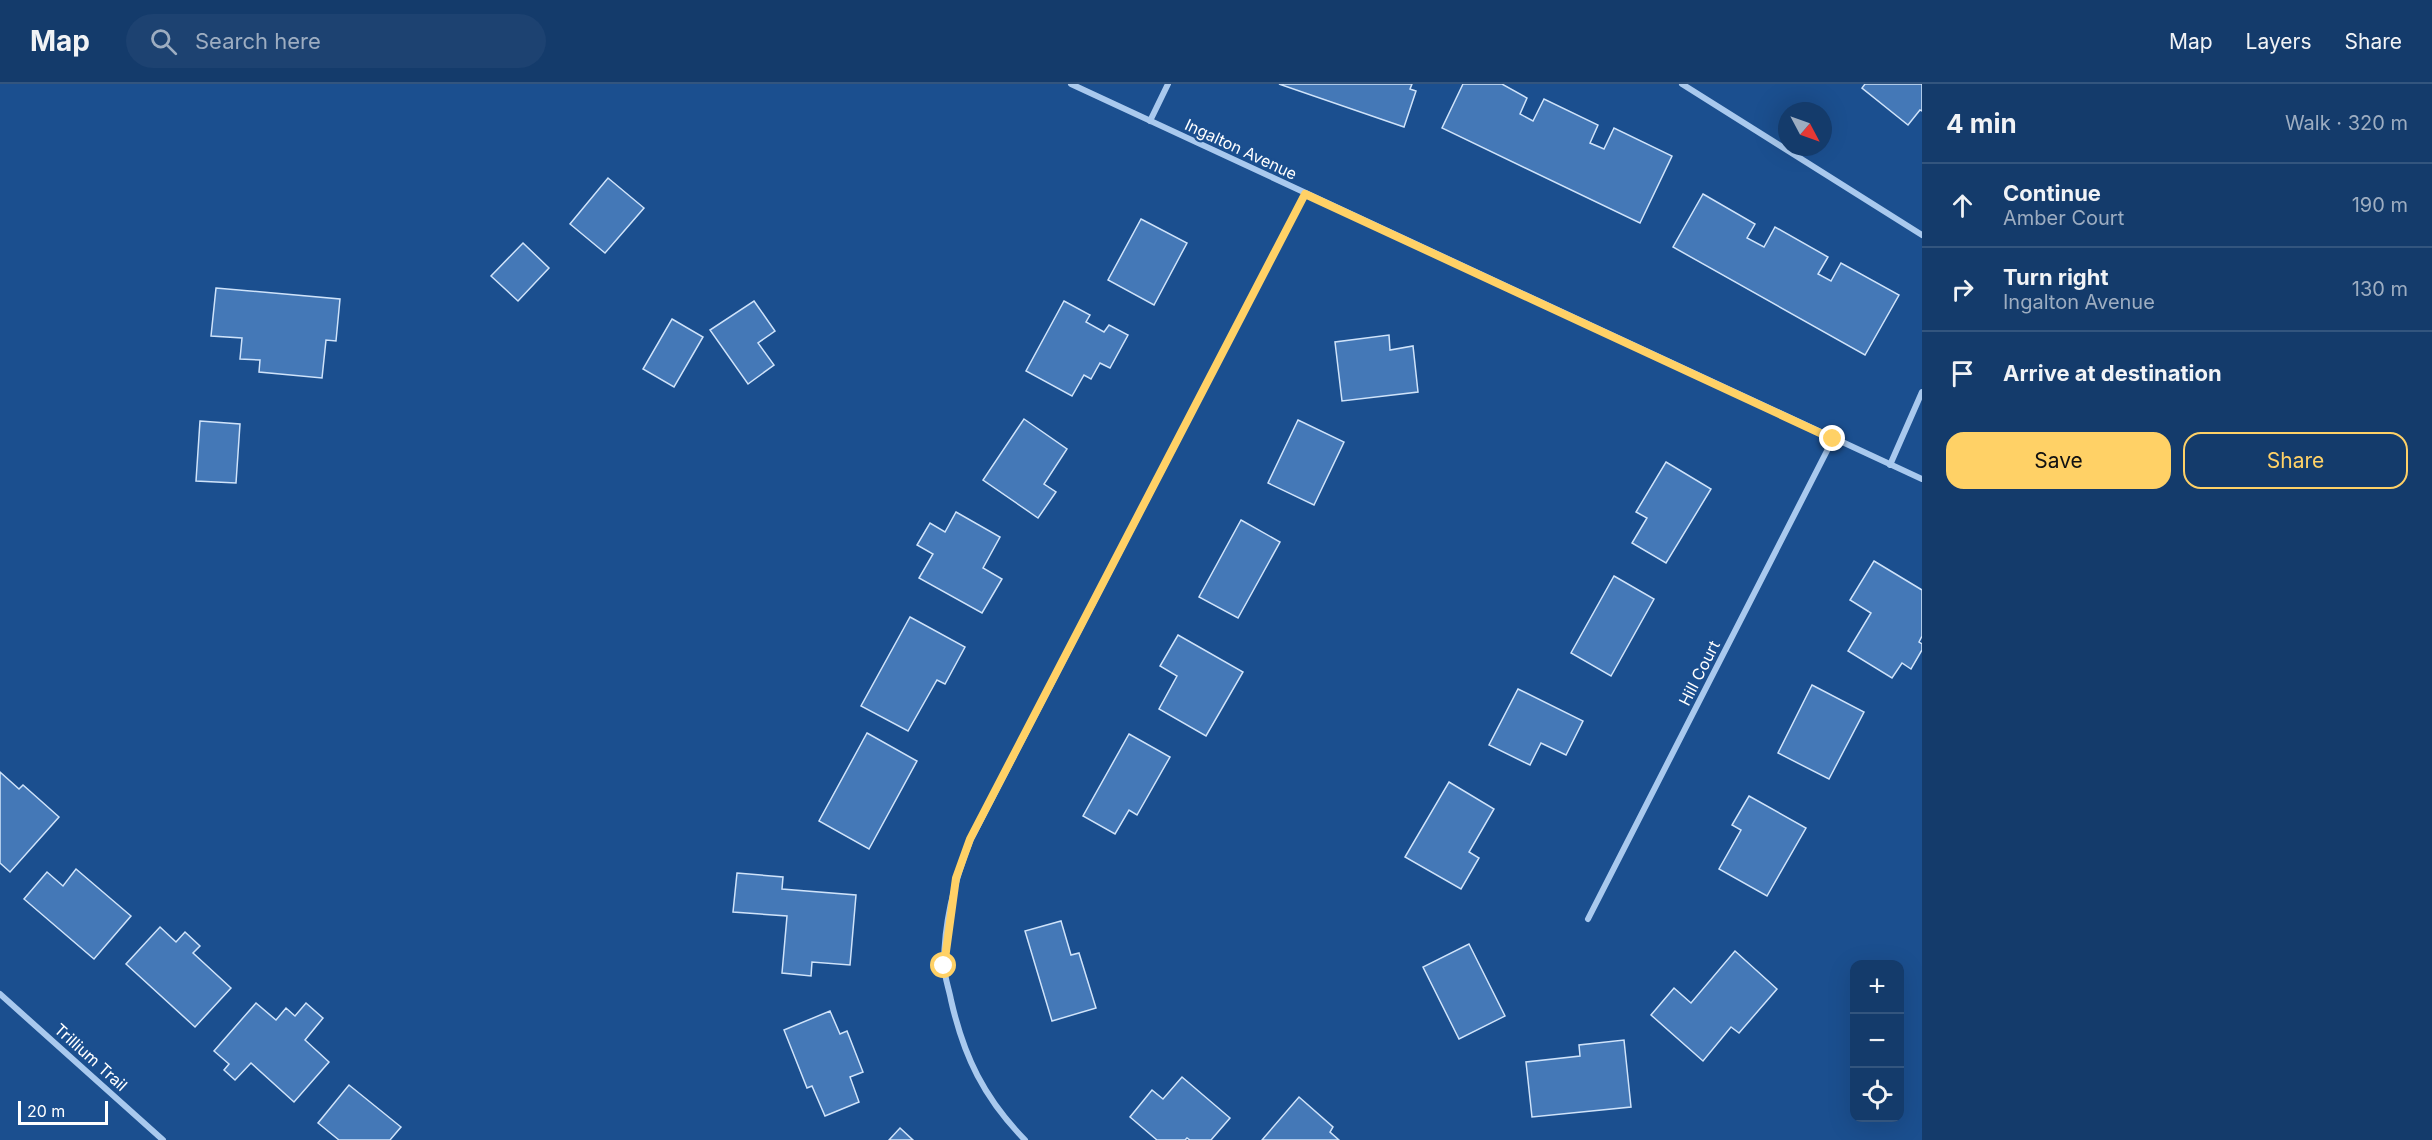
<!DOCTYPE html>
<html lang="en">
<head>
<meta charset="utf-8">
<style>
  :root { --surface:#143b6b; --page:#1d4271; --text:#f1f3f6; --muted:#9dadc1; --line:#33557e; --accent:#ffd166 }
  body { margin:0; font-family:Inter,sans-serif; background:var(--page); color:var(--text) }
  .controls { position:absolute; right:18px; bottom:18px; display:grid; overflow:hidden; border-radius:12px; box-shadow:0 6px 24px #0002 }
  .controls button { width:54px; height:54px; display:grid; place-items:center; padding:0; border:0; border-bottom:2px solid var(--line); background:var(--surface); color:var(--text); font:30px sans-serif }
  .compass { position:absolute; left:1778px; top:18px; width:54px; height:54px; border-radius:50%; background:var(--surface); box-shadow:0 6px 24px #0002; rotate:131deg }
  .scale { position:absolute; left:18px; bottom:15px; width:90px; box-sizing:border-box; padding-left:6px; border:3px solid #fff; border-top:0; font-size:16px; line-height:21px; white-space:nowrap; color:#fff; -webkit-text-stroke:4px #1b4f8f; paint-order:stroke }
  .stop { position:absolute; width:18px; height:18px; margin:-14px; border:4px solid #ffd166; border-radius:50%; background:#fff }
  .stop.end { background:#ffd166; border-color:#fff; box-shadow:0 2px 6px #0008 }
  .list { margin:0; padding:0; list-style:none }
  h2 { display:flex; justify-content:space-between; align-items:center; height:78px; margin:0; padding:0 24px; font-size:26px }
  h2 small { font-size:20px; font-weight:400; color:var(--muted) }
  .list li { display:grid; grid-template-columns:39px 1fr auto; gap:18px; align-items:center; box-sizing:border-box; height:84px; padding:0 24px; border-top:2px solid var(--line) }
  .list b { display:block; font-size:22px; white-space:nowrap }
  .list p { margin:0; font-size:20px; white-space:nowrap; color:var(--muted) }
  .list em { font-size:20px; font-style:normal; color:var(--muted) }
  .actions { display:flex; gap:12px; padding:18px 24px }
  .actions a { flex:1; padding:14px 0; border:2px solid var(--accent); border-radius:18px; text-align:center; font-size:21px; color:var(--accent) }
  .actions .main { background:var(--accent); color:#111 }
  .icon { flex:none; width:33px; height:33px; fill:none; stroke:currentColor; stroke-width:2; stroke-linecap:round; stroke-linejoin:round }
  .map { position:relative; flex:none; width:1922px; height:1056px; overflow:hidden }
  header { display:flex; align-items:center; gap:36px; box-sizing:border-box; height:84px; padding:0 30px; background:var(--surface); border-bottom:2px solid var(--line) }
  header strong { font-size:28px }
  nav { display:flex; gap:33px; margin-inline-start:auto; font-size:21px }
  .search { width:420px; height:54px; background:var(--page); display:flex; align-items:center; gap:15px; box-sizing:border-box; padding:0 21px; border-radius:33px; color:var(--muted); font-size:22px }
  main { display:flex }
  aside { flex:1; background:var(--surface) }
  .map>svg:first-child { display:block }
</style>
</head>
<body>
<header>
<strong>Map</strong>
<div class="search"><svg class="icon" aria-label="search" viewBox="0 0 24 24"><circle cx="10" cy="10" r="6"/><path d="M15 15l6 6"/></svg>Search here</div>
<nav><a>Map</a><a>Layers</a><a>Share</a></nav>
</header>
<main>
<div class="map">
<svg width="1922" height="1056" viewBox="0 0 1922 1056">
  <rect width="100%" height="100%" fill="#1b4f8f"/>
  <!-- building -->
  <g fill="#4478b7" stroke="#cfe3fa" stroke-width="1.5">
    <path d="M 1279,0 L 1412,0 L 1410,5 L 1416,7 L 1404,43 Z"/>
    <path d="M 1463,0 L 1502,0 L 1527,14 L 1520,30 L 1533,37 L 1544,15 L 1598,41 L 1590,59 L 1604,65 L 1614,44 L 1672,72 L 1640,139 L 1442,44 Z"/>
    <path d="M 1865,0 L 1922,0 L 1922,27 L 1920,26 L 1908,41 L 1862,4 Z"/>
    <path d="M 608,94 L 644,124 L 605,169 L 570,140 Z"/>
    <path d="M 1703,110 L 1755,140 L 1747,154 L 1764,163 L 1775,143 L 1828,173 L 1818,190 L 1831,197 L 1841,179 L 1899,211 L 1865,271 L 1673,163 Z"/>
    <path d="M 1141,135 L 1187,159 L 1154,221 L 1108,196 Z"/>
    <path d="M 523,159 L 549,184 L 518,217 L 491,192 Z"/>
    <path d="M 216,204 L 340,215 L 336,257 L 326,256 L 322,294 L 259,288 L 260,276 L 240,275 L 242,254 L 211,252 Z"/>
    <path d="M 754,217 L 775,247 L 758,259 L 774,281 L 748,300 L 710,246 Z"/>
    <path d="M 1064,217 L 1090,231 L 1086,238 L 1104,248 L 1109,241 L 1128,251 L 1110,284 L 1100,279 L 1091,295 L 1084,291 L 1072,312 L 1026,287 Z"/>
    <path d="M 672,235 L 703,253 L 674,303 L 643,285 Z"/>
    <path d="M 1389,251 L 1390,266 L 1413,262 L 1418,308 L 1342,317 L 1335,258 Z"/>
    <path d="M 1024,335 L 1067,365 L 1044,400 L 1056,408 L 1038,434 L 983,396 Z"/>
    <path d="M 1298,336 L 1344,358 L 1314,421 L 1268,399 Z"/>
    <path d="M 200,337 L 240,340 L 236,399 L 196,397 Z"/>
    <path d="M 1666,378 L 1711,405 L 1666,479 L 1632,459 L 1647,434 L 1636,428 Z"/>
    <path d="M 956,428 L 1000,453 L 983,484 L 1002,495 L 982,529 L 919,494 L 933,470 L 917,461 L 930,439 L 945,448 Z"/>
    <path d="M 1241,436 L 1280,458 L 1238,534 L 1199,513 Z"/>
    <path d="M 1874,477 L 1922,506 L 1922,552 L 1919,558 L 1922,560 L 1922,566 L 1911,585 L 1902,579 L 1892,594 L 1848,567 L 1871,529 L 1850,516 Z"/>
    <path d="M 1614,492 L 1654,515 L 1611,592 L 1571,569 Z"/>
    <path d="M 910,533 L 965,563 L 945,600 L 937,596 L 908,647 L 861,622 Z"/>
    <path d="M 1178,551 L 1243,588 L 1206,652 L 1159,625 L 1177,592 L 1160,582 Z"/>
    <path d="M 1812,601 L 1864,628 L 1829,695 L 1778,669 Z"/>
    <path d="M 1518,605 L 1583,637 L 1566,671 L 1541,659 L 1530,681 L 1489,661 Z"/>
    <path d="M 867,649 L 917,677 L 869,765 L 819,737 Z"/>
    <path d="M 1129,650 L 1170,673 L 1137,731 L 1129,726 L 1115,750 L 1083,732 Z"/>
    <path d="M 0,688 L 19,705 L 23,701 L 59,733 L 10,788 L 0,779 Z"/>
    <path d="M 1449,698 L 1494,725 L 1469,768 L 1479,774 L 1461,805 L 1405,773 Z"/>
    <path d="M 1749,712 L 1806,744 L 1767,812 L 1719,785 L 1741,746 L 1732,741 Z"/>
    <path d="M 76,785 L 131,832 L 94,875 L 24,815 L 47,788 L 63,802 Z"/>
    <path d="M 737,789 L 783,793 L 782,805 L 856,811 L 850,881 L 812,878 L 811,892 L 782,889 L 787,832 L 733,828 Z"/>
    <path d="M 1061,837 L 1071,871 L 1079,869 L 1096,924 L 1052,937 L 1025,847 Z"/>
    <path d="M 160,843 L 176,858 L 185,848 L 200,862 L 193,869 L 231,904 L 195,943 L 126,880 Z"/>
    <path d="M 1469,860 L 1505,932 L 1459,955 L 1423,883 Z"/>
    <path d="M 1735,867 L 1777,905 L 1739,949 L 1731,943 L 1703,977 L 1651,931 L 1674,904 L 1691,919 Z"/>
    <path d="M 256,919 L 276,936 L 286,924 L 295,932 L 306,919 L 323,934 L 305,956 L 329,978 L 294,1018 L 251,979 L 235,996 L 224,986 L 229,980 L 214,967 Z"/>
    <path d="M 830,927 L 840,950 L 847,947 L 863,988 L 850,993 L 859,1018 L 825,1032 L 812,1002 L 807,1004 L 784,946 Z"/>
    <path d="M 1624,956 L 1631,1023 L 1532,1033 L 1526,978 L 1580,972 L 1579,961 Z"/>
    <path d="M 1182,993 L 1230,1034 L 1211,1056 L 1190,1056 L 1187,1054 L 1185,1056 L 1157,1056 L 1130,1033 L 1152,1006 L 1163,1015 Z"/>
    <path d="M 349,1001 L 401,1043 L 390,1056 L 339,1056 L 318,1039 Z"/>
    <path d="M 1299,1013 L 1333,1043 L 1330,1048 L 1339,1056 L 1262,1056 Z"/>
    <path d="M 900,1044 L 913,1056 L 889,1056 Z"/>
  </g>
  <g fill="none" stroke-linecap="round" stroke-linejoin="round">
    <!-- minor -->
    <g stroke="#a9c9ee" stroke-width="6">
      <path d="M 1071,0 L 1922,395"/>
      <path d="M 1682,0 L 1922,151"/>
      <path d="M 1150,37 L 1168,0"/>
      <path d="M 1890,381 L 1922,308"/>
      <path d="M 1588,835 L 1833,355"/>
      <path d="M 0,910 L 163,1056"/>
      <path d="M 1025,1056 C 984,1014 964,973 951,916 C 949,905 944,892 944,880 C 944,837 955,795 971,755 L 1305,110"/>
    </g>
  </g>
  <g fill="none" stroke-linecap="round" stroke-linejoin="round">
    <!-- route -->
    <path stroke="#ffd166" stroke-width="8" d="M 944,882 L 956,794 L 970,755 L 1305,110 L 1833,355"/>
  </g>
  <g text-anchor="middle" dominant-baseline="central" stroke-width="4.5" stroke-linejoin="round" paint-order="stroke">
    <!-- street labels -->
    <g font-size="16" fill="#fff" stroke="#1b4f8f">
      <text transform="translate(1241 65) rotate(25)">Ingalton Avenue</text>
      <text transform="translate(1699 589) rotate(-63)">Hill Court</text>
      <text transform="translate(91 973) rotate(42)">Trillium Trail</text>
    </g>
  </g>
</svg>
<div class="controls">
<button>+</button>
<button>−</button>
<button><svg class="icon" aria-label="locate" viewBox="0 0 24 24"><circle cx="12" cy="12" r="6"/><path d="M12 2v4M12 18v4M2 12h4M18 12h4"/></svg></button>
</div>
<svg class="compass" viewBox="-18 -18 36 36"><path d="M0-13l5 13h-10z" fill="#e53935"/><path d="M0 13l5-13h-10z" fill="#9dadc1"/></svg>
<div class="scale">20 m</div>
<div class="stop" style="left:944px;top:882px"></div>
<div class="stop end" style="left:1833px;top:355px"></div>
</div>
<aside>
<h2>4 min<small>Walk · 320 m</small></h2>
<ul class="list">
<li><svg class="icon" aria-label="ahead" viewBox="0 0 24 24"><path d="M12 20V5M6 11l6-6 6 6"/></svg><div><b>Continue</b><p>Amber Court</p></div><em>190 m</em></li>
<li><svg class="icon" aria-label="right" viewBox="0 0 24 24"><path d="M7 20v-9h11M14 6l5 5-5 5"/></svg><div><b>Turn right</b><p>Ingalton Avenue</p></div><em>130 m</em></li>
<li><svg class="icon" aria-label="arrive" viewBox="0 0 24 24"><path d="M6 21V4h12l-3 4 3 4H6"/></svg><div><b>Arrive at destination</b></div></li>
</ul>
<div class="actions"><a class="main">Save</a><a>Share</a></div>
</aside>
</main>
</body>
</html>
